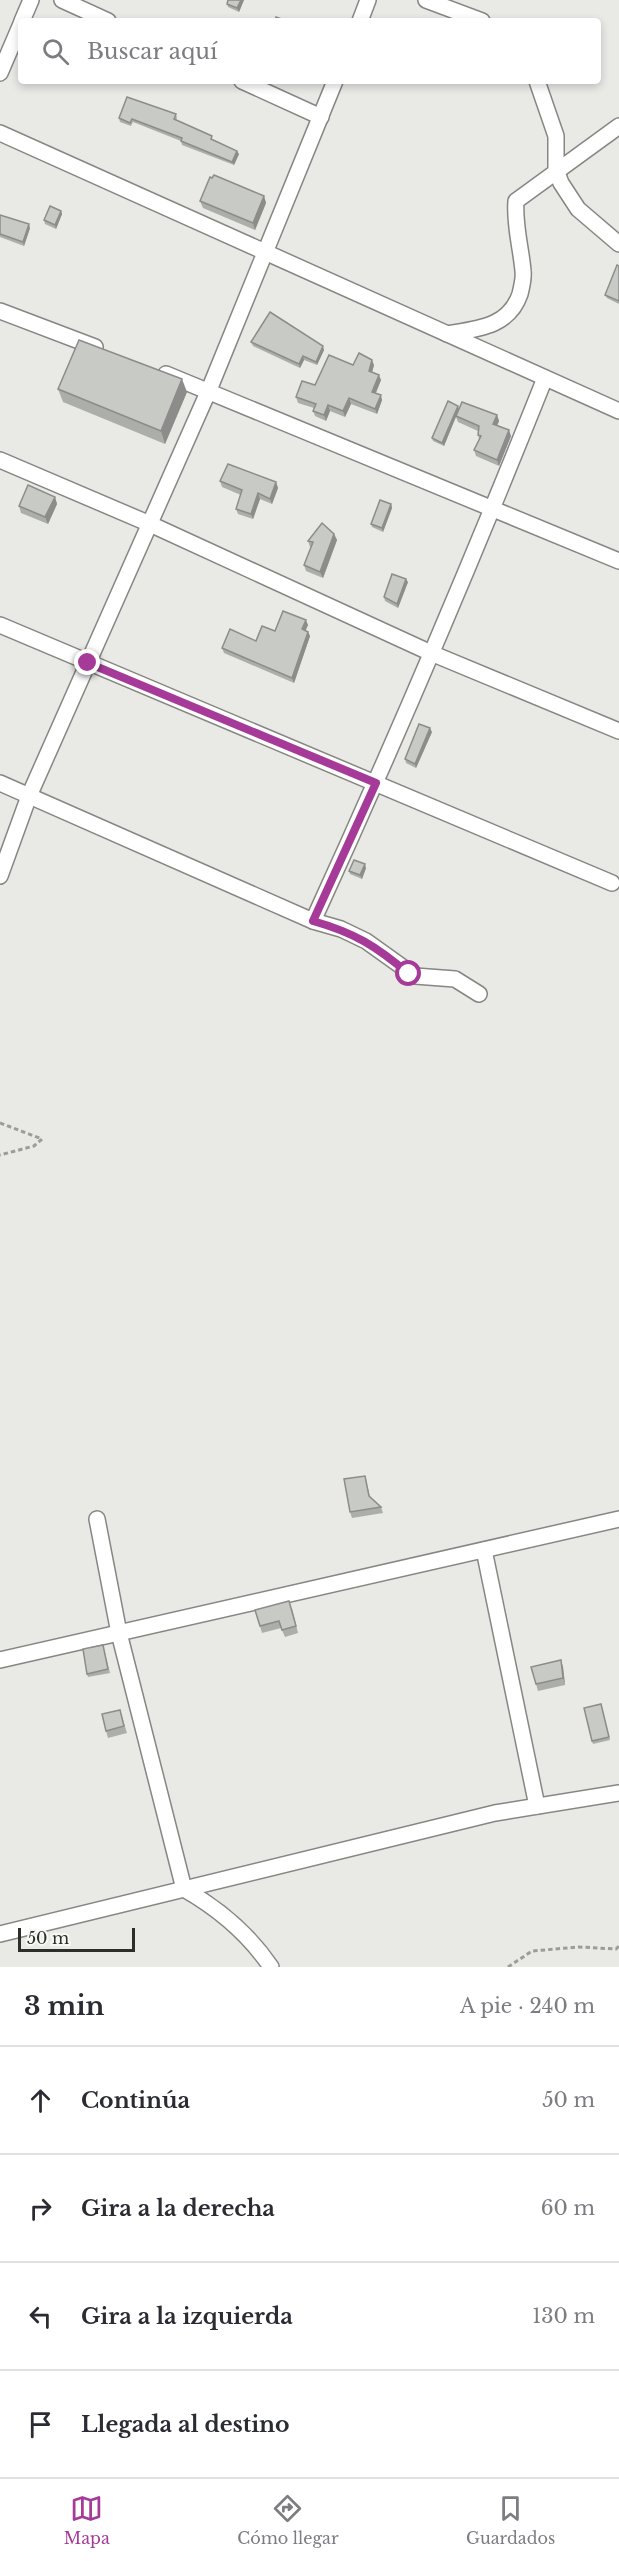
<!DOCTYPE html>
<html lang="es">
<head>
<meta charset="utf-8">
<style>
  :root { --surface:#fff; --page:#f2f2f3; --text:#2b2b33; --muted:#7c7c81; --line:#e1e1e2; --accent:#a63a99 }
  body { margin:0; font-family:"Libre Baskerville",serif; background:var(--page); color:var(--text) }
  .scale { position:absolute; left:18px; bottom:15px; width:117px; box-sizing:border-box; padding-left:6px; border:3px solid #2d2d2c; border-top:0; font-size:16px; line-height:21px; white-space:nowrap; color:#2d2d2c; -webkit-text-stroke:4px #f6f8f4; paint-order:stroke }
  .stop { position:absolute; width:18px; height:18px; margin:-14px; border:4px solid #a63a99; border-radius:50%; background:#fff }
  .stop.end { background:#a63a99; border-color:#fff; box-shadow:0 2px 6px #0008 }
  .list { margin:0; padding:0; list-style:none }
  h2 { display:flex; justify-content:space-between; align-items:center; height:78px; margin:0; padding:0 24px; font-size:26px }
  h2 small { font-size:20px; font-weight:400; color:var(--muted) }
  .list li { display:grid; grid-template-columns:39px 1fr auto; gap:18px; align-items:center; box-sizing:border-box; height:108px; padding:0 24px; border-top:2px solid var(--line) }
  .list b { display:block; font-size:22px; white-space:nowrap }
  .list em { font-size:20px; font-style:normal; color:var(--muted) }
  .icon { flex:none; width:33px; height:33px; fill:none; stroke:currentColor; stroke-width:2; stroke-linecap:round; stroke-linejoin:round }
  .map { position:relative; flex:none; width:619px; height:1967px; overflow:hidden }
  .search { position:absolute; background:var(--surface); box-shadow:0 3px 9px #0003; left:18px; right:18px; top:18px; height:66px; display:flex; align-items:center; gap:15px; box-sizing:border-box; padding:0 21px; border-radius:6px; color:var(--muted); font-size:22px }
  .sheet { height:510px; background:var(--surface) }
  nav { display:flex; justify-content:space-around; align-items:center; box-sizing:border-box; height:84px; border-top:2px solid var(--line); background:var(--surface); font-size:16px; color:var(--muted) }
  nav a { display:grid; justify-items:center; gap:3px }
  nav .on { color:var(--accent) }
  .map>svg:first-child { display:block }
</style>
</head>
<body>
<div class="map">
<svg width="619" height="1967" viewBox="0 0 619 1967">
  <rect width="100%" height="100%" fill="#e9eae6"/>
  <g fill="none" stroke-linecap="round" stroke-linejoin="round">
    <defs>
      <g id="minor">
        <path d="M 62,0 L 108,21"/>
        <path d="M 426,0 L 482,21"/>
        <path d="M 22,21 L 31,0"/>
        <path d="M 360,21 L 368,0"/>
        <path d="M 0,73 L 21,24"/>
        <path d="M 242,81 L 321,117"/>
        <path d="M 537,81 L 556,136 L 556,170 L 561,183 L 578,209 L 619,244"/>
        <path d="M 0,133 L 619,411"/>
        <path d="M 0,311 L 95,347"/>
        <path d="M 447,334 C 477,329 509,327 520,294 C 522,286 524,278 523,271 C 521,247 514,225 516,201 L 619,126"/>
        <path d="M 166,374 L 619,561"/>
        <path d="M 0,460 L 150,524 L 431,653 L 619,731"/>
        <path d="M 0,625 L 612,883"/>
        <path d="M 0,783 L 313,921 L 341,929 L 366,941 L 415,976 L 455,979 L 479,994"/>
        <path d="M 0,876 L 29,796 L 209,390 L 335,81"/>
        <path d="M 313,921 C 395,742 472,561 545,378"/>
        <path d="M 97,1519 L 119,1633 L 184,1889 C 219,1909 248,1933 271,1967"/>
        <path d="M 484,1550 L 537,1806"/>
        <path d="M 0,1660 L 619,1519"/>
        <path d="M 0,1934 L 495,1813 L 619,1793"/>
      </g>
    </defs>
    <!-- minor casing -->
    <use href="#minor" stroke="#868783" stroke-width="18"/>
    <!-- path -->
    <g stroke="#9c9c99" stroke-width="3" stroke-dasharray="4.5 3" stroke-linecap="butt">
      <path d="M 0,1123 L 42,1139 L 34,1146 L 0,1155"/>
      <path d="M 508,1967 L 532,1951 L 579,1947 L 616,1949 L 619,1946"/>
    </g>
    <!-- minor -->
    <use href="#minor" stroke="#fff" stroke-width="15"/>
  </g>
  <!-- wall -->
  <g fill="#acaeaa">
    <path d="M 228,0 L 244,0 L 239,12 L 228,7 L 227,4 Z"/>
    <path d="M 176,114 L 177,118 L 176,120 L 213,140 L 239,154 L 234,165 L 182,145 L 181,141 L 133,122 L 131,126 L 120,122 L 119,118 Z"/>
    <path d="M 264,196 L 266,203 L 255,230 L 203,208 L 200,201 Z"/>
    <path d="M 61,211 L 62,214 L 56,229 L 45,224 L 44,220 Z"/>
    <path d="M 0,215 L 30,228 L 24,246 L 0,237 Z"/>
    <path d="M 619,266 L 619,304 L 607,298 L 605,295 Z"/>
    <path d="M 251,342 L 324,350 L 317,365 L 304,360 L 300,368 L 253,346 Z"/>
    <path d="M 353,365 L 374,365 L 372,372 L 381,380 L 376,393 L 382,400 L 377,414 L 351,404 L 345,417 L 330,411 L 326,421 L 315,416 L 313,411 L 314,408 L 298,403 L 296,397 L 315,385 Z"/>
    <path d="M 58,389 L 187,392 L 165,444 L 63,402 Z"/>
    <path d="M 459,408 L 497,415 L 499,421 L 497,426 L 511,436 L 499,466 L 476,456 L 474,450 L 479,439 L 478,435 L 478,431 L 458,422 L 456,417 L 444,446 L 433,441 L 432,438 Z"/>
    <path d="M 220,481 L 276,482 L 278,488 L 272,504 L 260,499 L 253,519 L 238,514 L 236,509 L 241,495 L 222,487 Z"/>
    <path d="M 55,497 L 57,504 L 48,524 L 21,513 L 19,506 Z"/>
    <path d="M 391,504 L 392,508 L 383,532 L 372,527 L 371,524 Z"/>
    <path d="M 334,534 L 337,540 L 323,578 L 306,571 L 304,565 L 311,547 L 310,547 L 308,541 Z"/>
    <path d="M 408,582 L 398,608 L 385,601 L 384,597 Z"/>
    <path d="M 308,625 L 305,631 L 308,632 L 310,636 L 294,683 L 224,653 L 222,648 L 256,641 L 275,631 Z"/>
    <path d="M 432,732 L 416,768 L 406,763 L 405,759 Z"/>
    <path d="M 366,868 L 362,879 L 350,874 L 349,871 Z"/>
    <path d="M 365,1476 L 370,1497 L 381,1507 L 383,1513 L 352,1518 L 350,1512 Z"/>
    <path d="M 292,1608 L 298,1633 L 285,1637 L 281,1628 L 262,1633 L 260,1626 Z"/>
    <path d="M 103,1645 L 110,1673 L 88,1677 L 87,1674 Z"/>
    <path d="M 563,1667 L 565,1685 L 538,1691 L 536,1684 Z"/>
    <path d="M 602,1707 L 610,1740 L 593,1744 L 592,1741 Z"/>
    <path d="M 120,1710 L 127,1733 L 108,1738 L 106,1731 Z"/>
  </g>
  <!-- shaded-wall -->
  <g fill="#8c8d8b">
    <path d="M 241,0 L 244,0 L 239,12 L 237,8 Z"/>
    <path d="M 237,151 L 239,154 L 234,165 L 232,162 Z"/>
    <path d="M 264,196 L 266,203 L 255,230 L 253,223 Z"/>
    <path d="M 61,211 L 62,214 L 56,229 L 55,225 Z"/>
    <path d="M 29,224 L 30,228 L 24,246 L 23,242 Z"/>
    <path d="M 323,346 L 324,350 L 317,365 L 316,362 Z"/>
    <path d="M 303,356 L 304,360 L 300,368 L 299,364 Z"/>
    <path d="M 372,360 L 374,365 L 371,376 L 369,371 Z"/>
    <path d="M 379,375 L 381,380 L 374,397 L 372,392 Z"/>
    <path d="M 182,379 L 187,392 L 165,444 L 161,431 Z"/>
    <path d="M 381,395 L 382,400 L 377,414 L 375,409 Z"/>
    <path d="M 349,398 L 351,404 L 345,417 L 343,411 Z"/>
    <path d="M 328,405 L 330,411 L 326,421 L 324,415 Z"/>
    <path d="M 458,406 L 459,409 L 444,446 L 442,443 Z"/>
    <path d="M 497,415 L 499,421 L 495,430 L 493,424 Z"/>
    <path d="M 509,430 L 511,436 L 499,466 L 497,460 Z"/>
    <path d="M 276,482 L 278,488 L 272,504 L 270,499 Z"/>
    <path d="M 258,493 L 260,499 L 253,519 L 251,514 Z"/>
    <path d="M 55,497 L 57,504 L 48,524 L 45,517 Z"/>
    <path d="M 391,504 L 392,508 L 383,532 L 382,528 Z"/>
    <path d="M 334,534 L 337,540 L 323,578 L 320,572 Z"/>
    <path d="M 406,579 L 408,582 L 398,608 L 397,604 Z"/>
    <path d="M 306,620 L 308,625 L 304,634 L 302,629 Z"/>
    <path d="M 308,632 L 310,636 L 294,683 L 292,678 Z"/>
    <path d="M 430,728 L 432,732 L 416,768 L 415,764 Z"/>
    <path d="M 365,864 L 366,868 L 362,879 L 360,875 Z"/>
    <path d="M 561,1660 L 563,1667 L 565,1685 L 563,1678 Z"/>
  </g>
  <!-- building -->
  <g fill="#c8cac6" stroke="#8c8d8b" stroke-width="1.5">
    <path d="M 228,0 L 241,0 L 237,8 L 227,4 Z"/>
    <path d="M 276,17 L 287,21 L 275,21 Z"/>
    <path d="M 127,97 L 176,114 L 174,119 L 212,136 L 211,139 L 237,151 L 232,162 L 181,141 L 182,138 L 132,119 L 130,123 L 119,118 Z"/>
    <path d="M 214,175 L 264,196 L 253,223 L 200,201 L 210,177 L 212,178 Z"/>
    <path d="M 50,206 L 61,211 L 55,225 L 44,220 Z"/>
    <path d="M 0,215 L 29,224 L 23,242 L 0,234 Z"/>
    <path d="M 617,265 L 619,266 L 619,301 L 605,295 Z"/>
    <path d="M 270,312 L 323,346 L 316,362 L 303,356 L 299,364 L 251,342 Z"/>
    <path d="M 79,340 L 182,379 L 161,431 L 58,389 Z"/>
    <path d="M 359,353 L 372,360 L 369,371 L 379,375 L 372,392 L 381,395 L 375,409 L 349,398 L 343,411 L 328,405 L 324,415 L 313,411 L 316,404 L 296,397 L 302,381 L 315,385 L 329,355 L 353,365 Z"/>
    <path d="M 448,401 L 458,406 L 442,443 L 432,438 Z"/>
    <path d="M 462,402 L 497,415 L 493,424 L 509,430 L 497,460 L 474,450 L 481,436 L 478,435 L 479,426 L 456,416 Z"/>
    <path d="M 228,464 L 276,482 L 270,499 L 258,493 L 251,514 L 236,509 L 242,490 L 220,481 Z"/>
    <path d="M 28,485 L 55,497 L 45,517 L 19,506 Z"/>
    <path d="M 380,500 L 391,504 L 382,528 L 371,524 Z"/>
    <path d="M 322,523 L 334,534 L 320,572 L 304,565 L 313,542 L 308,541 Z"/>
    <path d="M 392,574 L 406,579 L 397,604 L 384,597 Z"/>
    <path d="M 283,611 L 306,620 L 302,629 L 308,632 L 292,678 L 222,648 L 230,629 L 256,641 L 262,626 L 275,631 Z"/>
    <path d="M 419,724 L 430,728 L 415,764 L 405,759 Z"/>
    <path d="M 354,860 L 365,864 L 360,875 L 349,871 Z"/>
    <path d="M 365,1476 L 369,1496 L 381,1507 L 350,1512 L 344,1479 Z"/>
    <path d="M 289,1601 L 296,1626 L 282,1630 L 279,1621 L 260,1626 L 255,1610 Z"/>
    <path d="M 103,1645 L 108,1669 L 87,1674 L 83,1649 Z"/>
    <path d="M 561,1660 L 563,1678 L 536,1684 L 531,1667 Z"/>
    <path d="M 601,1704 L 609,1737 L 592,1741 L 584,1708 Z"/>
    <path d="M 120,1710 L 124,1726 L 106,1731 L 102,1714 Z"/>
  </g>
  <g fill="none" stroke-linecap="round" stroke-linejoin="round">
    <!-- route -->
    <path stroke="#a63a99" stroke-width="8" d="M 88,663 L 376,783 L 313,921 C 355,933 376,946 409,974"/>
  </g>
</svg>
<div class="scale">50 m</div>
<div class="stop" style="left:409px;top:974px"></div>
<div class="stop end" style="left:88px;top:663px"></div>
<div class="search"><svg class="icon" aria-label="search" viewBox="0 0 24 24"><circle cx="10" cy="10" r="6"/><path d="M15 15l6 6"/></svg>Buscar aquí</div>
</div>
<section class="sheet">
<h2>3 min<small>A pie · 240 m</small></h2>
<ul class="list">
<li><svg class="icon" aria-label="ahead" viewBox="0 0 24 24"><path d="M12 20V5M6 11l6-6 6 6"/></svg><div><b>Continúa</b></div><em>50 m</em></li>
<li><svg class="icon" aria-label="right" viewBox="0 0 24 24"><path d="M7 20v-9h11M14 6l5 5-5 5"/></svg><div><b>Gira a la derecha</b></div><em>60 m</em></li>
<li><svg class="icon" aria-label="left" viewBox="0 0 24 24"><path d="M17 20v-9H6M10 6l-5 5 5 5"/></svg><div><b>Gira a la izquierda</b></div><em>130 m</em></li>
<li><svg class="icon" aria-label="arrive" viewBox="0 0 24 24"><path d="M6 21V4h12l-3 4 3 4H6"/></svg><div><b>Llegada al destino</b></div></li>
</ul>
</section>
<nav>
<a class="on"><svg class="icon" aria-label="map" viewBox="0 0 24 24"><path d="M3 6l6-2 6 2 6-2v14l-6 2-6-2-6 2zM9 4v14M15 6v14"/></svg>Mapa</a>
<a><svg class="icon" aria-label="directions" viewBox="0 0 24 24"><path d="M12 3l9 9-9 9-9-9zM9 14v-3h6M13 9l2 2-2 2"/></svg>Cómo llegar</a>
<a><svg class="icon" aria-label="saved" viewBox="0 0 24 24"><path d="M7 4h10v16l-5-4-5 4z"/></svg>Guardados</a>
</nav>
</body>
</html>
